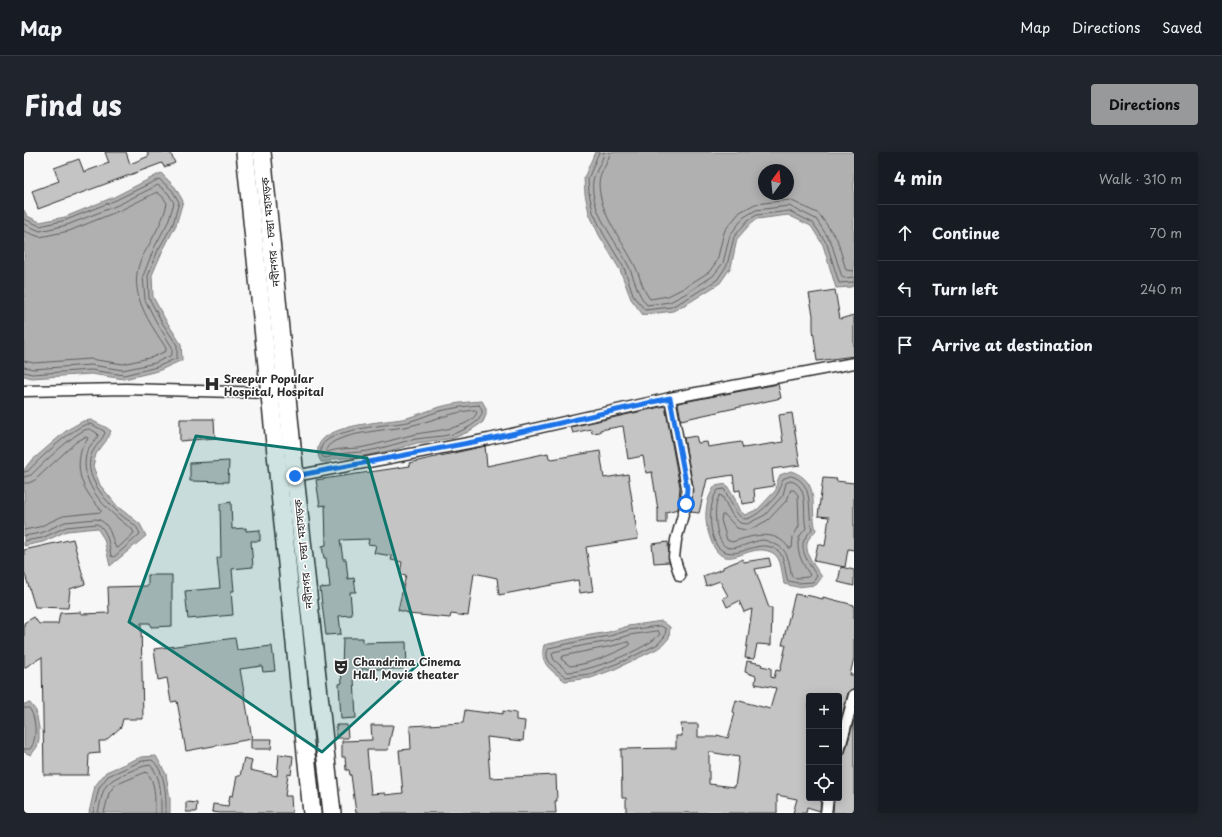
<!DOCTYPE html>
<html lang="en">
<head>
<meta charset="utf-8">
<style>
  :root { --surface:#171b24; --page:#20242c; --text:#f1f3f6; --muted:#9ea1a6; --line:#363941; --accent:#98999b }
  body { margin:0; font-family:"Playpen Sans","Noto Sans Bengali",sans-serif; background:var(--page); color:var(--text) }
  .controls { position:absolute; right:12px; bottom:12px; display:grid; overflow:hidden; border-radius:4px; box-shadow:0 2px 10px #0003 }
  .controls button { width:36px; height:36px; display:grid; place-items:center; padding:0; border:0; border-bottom:1px solid var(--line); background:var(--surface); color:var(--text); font:20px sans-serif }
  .compass { position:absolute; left:734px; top:12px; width:36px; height:36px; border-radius:50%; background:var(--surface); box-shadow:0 2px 10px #0003; rotate:15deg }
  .stop { position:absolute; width:12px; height:12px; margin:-9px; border:3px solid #1a73e8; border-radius:50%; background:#fff }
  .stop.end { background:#1a73e8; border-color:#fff; box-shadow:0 1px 4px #0008 }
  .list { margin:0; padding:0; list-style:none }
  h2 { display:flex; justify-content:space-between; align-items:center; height:52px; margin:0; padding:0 16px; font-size:17px }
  h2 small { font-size:13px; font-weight:400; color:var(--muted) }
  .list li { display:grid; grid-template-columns:26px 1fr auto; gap:12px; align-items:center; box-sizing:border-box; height:56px; padding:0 16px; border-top:1px solid var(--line) }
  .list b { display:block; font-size:15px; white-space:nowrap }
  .list em { font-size:13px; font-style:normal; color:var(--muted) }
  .icon { flex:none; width:22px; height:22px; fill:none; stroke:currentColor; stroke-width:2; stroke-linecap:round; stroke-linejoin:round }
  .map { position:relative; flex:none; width:830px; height:661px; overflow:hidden; border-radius:4px }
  header { display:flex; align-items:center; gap:24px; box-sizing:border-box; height:56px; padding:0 20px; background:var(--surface); border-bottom:1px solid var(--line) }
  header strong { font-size:19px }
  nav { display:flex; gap:22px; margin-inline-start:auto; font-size:14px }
  .intro { display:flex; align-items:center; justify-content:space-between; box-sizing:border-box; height:96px; padding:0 24px }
  h1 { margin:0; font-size:28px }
  .button { padding:10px 18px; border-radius:4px; background:var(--accent); color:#111; font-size:14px; font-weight:700 }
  main { display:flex; gap:24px; padding:0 24px }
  aside { flex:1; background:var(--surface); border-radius:4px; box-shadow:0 2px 10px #0003 }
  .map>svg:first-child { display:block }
</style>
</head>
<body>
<header>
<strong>Map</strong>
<nav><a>Map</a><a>Directions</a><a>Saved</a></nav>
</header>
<div class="intro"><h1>Find us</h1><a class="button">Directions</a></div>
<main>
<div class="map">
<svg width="830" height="661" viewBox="0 0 830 661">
  <rect width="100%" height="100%" fill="#f7f7f7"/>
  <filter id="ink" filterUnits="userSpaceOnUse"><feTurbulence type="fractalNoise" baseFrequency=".025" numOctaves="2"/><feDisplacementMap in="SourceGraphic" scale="8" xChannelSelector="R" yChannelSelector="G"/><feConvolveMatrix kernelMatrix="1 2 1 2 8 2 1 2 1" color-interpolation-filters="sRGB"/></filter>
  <g filter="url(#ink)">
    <!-- water -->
    <g fill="#b0b0b0" stroke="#7b7b7b" fill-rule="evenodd">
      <path d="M 571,0 L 830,0 L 830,133 L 827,135 L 812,136 L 799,93 L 787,74 L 764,63 L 733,67 L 727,71 L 713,87 L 707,115 L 696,131 L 666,150 L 649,159 L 619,163 L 607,147 L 596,118 L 575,83 L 565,61 L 561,42 L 560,26 ZM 740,18 L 764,18 L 764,42 L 740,42 Z"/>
      <path d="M 137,21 L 151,35 L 159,49 L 152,73 L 138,100 L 128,123 L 129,145 L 141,167 L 157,192 L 158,208 L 134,219 L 100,227 L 67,222 L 8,226 L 0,224 L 0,58 L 3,64 L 16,70 L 41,65 L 90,45 Z"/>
      <path d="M 458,249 L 462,256 L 462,263 L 459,270 L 444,280 L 430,286 L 393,291 L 369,298 L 334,305 L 311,307 L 303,310 L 297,310 C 276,271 363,271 383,266 C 394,263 405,258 416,255 C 430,251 444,250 458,249 Z"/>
      <path d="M 67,268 L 83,276 L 87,279 L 82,289 L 72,302 L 69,314 L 76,333 L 94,355 L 116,372 L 122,384 L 86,414 L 80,387 L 73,376 L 43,379 L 19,390 L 0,394 L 0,318 L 5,311 L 43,278 L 59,269 Z"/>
      <path d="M 767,319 C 798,330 785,354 792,378 C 790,381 784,386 783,391 C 781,403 792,416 798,425 L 792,433 L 773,435 L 760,432 C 758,423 758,406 749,401 C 721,386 697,434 683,375 C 680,361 683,345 691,334 L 702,332 L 711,347 L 715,358 L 721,363 L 734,357 L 752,338 L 753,330 L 756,323 Z"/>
      <path d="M 638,469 L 646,475 L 645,486 L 637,495 L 591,517 L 567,526 L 541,529 C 527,518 515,512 520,493 L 560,484 L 585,480 L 604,474 Z"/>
      <path d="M 6,551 L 12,559 L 15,576 L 15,587 L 13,595 L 7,603 L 0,600 L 0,552 Z"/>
      <path d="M 132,604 L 142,622 L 146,647 L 146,661 L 65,661 L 71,634 L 82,620 L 117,605 Z"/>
    </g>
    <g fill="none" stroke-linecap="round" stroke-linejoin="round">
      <!-- shore -->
      <g stroke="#606060" stroke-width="1">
        <path d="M 575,0 L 564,27 L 565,41 L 569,60 L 579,81 L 600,116 L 610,145 L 621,158 L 647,155 L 664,146 L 693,128 L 703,113 L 710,85 L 724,68 L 733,63 L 765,59 L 789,71 L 803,92 L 815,131 L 830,130"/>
        <path d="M 580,0 C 579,10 571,19 569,29 C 565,59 593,89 605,115 C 611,128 613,142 623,153 L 646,150 L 661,142 L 689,124 L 699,111 L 706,83 L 720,65 L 732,58 L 765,54 L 792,67 L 807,90 L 818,125 L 820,126 L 830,125"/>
        <path d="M 586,0 C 585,11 575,21 575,32 C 576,62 596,85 609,110 C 616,122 617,136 626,147 L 644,144 L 658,137 L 685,120 L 693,109 L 699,84 L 701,78 L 716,60 L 731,52 L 766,48 L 795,62 L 813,87 L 822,118 L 830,119"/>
        <path d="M 0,67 L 16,74 L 42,68 L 92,48 L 135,27 L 148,38 L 155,50 L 149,72 L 134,98 L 124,124 L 125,146 L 137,169 L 153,193 L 153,206 L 133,215 L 100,223 L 67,218 L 8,222 L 0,220"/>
        <path d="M 0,72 L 16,79 L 43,73 L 94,53 L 134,33 L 144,41 L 150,51 L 144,70 L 130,96 L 119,124 L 121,148 L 133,171 L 148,195 L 148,203 L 131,211 L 99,218 L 67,213 L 9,217 L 0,215"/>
        <path d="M 0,79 L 16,85 L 45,79 L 97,58 L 133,40 L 139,45 L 143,51 C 140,67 132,79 125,93 C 120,101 114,112 113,121 C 109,149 128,174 142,196 L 142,199 L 129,205 L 99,212 L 66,207 L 10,211 L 0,209"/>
        <path d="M 455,253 C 468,266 439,279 429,282 C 417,285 404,285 392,287 C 376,290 361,296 344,299 C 333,301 322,300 311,303 C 306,304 304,307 299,305 C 282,277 370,273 384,270 C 395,267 405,262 416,259 C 429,256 442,254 455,253 Z"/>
        <path d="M 451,258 L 453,260 C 448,277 407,279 392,282 C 373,286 354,293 335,296 C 325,297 314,296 304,300 L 302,298 C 307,280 370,278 385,274 C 408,269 428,260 451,258 Z"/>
        <path d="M 0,320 L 4,319 C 12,310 54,270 66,272 C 70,273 76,277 80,279 L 81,281 C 78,288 73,292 69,299 C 56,322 82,349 97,363 C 105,370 112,371 116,382 L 90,405 L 87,404 C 85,394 84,377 73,372 L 42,375 L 18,386 L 0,389"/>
        <path d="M 767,324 C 791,330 783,359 788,377 C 786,380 782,384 780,388 C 775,399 787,415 793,424 L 789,430 L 774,431 L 764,429 C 760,420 762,404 753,398 C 734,386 719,405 702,400 C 683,396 683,350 694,338 L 700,337 C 705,345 710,361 718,366 C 726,372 750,348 754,341 C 757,337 756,331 759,327 Z"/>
        <path d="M 0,325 L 7,323 C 15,315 55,276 65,277 C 68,278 71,280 73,281 L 74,284 C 71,289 65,294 63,299 C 53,332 84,360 108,377 L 110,381 L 94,396 L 92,396 C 87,386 86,369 72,367 L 41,370 L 17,381 L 0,384"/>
        <path d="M 767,329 C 786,334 778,361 782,376 C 780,379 776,383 775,386 C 771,398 779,413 786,423 L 784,425 L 774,426 L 768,425 C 766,418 766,410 763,404 C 760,397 756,394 750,392 C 746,390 742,388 738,388 C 729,389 710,399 702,395 C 691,389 688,352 696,343 L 698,344 L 708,363 L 716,371 L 723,372 L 741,363 L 759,343 L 762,331 Z"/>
        <path d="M 0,331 L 5,331 L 11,328 L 52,290 L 61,285 L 64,286 C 63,290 58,294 57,299 C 51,325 61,339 77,358 L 77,360 L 39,364 L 15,375 L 0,378"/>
        <path d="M 767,338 L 770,338 L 774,343 L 775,374 L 769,385 L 768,396 L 765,396 C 751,376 727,384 708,390 L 703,388 L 697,368 L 698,363 L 701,363 L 713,376 L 721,378 L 727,377 L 744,368 L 763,348 Z"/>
        <path d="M 637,474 L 642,477 L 641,484 L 634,492 L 602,508 L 566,522 L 542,525 C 534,519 517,508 525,496 L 561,488 L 586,484 L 605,478 Z"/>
        <path d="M 634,479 L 636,482 C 624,497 564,520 544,520 L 530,508 L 528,502 L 529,500 L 562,493 L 587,489 L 606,483 Z"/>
        <path d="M 604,490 L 606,492 L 605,494 C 586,503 567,512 546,514 L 537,507 L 539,504 C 560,499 583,496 604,490 Z"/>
        <path d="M 0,556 L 5,556 C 12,565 14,587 6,597 L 0,597"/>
        <path d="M 69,661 L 75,636 L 84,624 L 118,609 L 128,608 C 142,620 142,644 142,661"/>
        <path d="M 74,661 C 80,634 78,632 104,620 C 112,617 118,614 126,613 C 138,624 137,646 137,661"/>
        <path d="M 80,661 L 85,641 L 91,633 L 122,620 C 132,628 131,648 131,661"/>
      </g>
    </g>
    <!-- building -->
    <g fill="#c4c4c4" stroke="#2b2b2b" fill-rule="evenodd">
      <path d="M 81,0 L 102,0 L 106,12 L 125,4 L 123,0 L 146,0 L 151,11 L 140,15 L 138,11 L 14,57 L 8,39 L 35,29 L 30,16 L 55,7 L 60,20 L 85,11 Z"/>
      <path d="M 811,138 L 816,167 L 830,163 L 830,204 L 793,209 L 789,177 L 789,163 L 785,142 Z"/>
      <path d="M 754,232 L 757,246 L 657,268 L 654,251 Z"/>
      <path d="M 641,254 L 656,335 L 654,357 L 642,360 L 642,371 L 634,371 L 634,358 L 628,320 L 622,321 L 619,304 L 604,307 L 599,274 L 576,278 L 576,280 L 568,281 L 567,277 L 549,281 L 547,275 Z"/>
      <path d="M 768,261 L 776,313 L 748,317 L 750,334 L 730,337 L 731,350 L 718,352 L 716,338 L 711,339 L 709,323 L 683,327 L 675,361 L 667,360 L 668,352 L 669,334 L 660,286 L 672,284 L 674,291 L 683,290 L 684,295 L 717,290 L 719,296 L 759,290 L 755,263 Z"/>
      <path d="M 156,267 L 190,267 L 191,286 L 156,289 Z"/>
      <path d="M 461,294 L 463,314 L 524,301 L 525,306 L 528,307 L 576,299 L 580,326 L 604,322 L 614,387 L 562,395 L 569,439 L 556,441 L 554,428 L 475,443 L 473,426 L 450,421 L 444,464 L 427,462 L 426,466 L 384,462 L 385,461 L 374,458 L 382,423 L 376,422 L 378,410 L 367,408 L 368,404 L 350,401 L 352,393 L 344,392 L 345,387 L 316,388 L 319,407 L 322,407 L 324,427 L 330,426 L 332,440 L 326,440 L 328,463 L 315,464 L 317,482 L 302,483 L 296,436 L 306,435 L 304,416 L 303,416 L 302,406 L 300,406 L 298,394 L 302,393 L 301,353 L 296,354 L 292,328 L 386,314 L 385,311 Z"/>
      <path d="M 205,309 L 204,330 L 166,329 L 166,311 Z"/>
      <path d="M 799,326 L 813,327 L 812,329 L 830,331 L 830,398 L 824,397 L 821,415 L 790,409 L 794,392 L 801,394 L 805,365 L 794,364 Z"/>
      <path d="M 207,350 L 208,377 L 222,376 L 222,379 L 236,378 L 236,389 L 227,389 L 229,415 L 208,417 L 210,439 L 207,439 L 209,463 L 164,467 L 161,439 L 196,436 L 193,406 L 197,405 L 196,352 Z"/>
      <path d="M 49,387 L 61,432 L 46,437 L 44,456 L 11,455 L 0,419 L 0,398 Z"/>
      <path d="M 644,390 L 645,410 L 630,411 L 628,392 Z"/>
      <path d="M 745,406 L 747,414 L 731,417 L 745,456 L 748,456 L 747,493 L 733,492 L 730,507 L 721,506 L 728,457 L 720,460 L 715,449 L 703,455 L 699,446 L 704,444 L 696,429 L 682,434 L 679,424 L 699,417 L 699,415 L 719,407 L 720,410 Z"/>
      <path d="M 817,415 L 830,418 L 830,434 L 814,430 Z"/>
      <path d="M 124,423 L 148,423 L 148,474 L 127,475 L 126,471 L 117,471 L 119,567 L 99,567 L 97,575 L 81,589 L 75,589 L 76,601 L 65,602 L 64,623 L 20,623 L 18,505 L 0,516 L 0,471 L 10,465 L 15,472 L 34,472 L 36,461 L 57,460 L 57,462 L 85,461 L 84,435 L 124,434 Z"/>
      <path d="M 771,442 L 782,444 L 782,443 L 799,447 L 799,445 L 830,453 L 830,506 L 826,523 L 830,523 L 830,537 L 826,538 L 824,541 L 815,574 L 815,544 L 785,544 L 785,646 L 797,646 L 796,659 L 783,655 L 782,661 L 769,661 L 773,647 L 753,643 L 753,661 L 602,661 L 602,646 L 598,646 L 597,597 L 652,596 L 652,584 L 658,584 L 657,572 L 674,572 L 674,585 L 692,585 L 693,583 L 704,586 L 711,561 L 709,560 L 712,548 L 746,557 L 752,536 L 731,532 L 732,524 L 721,520 L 723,509 L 738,512 L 737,514 L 747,516 L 747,525 L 750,526 L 752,518 L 756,519 L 762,493 L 758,493 ZM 685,600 L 715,605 L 711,635 L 685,632 Z"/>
      <path d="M 211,486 L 213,498 L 248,494 L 251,519 L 239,520 L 238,514 L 216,517 L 228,587 L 248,587 L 247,597 L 227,597 L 227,587 L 162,599 L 153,549 L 147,550 L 143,526 L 134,528 L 130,497 Z"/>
      <path d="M 319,486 L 339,486 L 339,491 L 382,490 L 383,515 L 380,514 L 379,517 L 338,517 L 338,525 L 330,526 L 332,566 L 317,567 L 315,532 L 318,531 L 317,517 L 318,517 Z"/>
      <path d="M 441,558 L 464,561 L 465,560 L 479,562 L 479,559 L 492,561 L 492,568 L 501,569 L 499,589 L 463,585 L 466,626 L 532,623 L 533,649 L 531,649 L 532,661 L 332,661 L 327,623 L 326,623 L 325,618 L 322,618 L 321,605 L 318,605 L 318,589 L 348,588 L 347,573 L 369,573 L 364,598 L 343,598 L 347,642 L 361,641 L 361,643 L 379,641 L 375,598 L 387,597 L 386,574 L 439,571 Z"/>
      <path d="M 830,568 L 830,661 L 809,661 L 810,646 L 815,646 L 815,605 L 819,604 L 821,601 Z"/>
      <path d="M 312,573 L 323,573 L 324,586 L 312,586 Z"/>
      <path d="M 255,602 L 269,604 L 267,623 L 264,622 L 261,644 L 267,644 L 268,661 L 196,661 L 188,660 L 189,652 L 204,654 L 206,643 L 209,644 L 213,624 L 216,624 L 220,606 L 228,608 L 226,618 L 253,624 Z"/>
      <path d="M 162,650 L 173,651 L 172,660 L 162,660 Z"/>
    </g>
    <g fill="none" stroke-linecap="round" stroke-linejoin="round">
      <defs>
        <g id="minor">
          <path d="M 0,239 L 102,237 L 247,241"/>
          <path d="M 646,246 L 663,335 L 662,352 L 652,388 L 650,405 L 656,424"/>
          <path d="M 271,324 L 465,287 L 646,246 L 830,211"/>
          <path d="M 815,599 L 830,543"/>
          <path d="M 802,661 L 804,646"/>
        </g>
        <g id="trunk">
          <path d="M 221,0 C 245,220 265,441 288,661"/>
          <path d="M 238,0 L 271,324 L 308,661"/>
        </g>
      </defs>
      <!-- minor casing -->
      <use href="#minor" stroke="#2b2b2b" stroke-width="13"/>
      <!-- trunk casing -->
      <use href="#trunk" stroke="#2b2b2b" stroke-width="20"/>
      <!-- minor -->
      <use href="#minor" stroke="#fff" stroke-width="10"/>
      <!-- trunk -->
      <use href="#trunk" stroke="#fff" stroke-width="17"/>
    </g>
  </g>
  <g fill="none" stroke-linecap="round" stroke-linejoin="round" filter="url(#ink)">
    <!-- route -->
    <path stroke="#1a73e8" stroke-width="5" d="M 271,324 L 465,287 L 646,246 L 663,336 L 662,352"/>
  </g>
  <!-- marked area -->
  <path fill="#0f766e" fill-opacity="0.2" stroke="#0f766e" stroke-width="3" stroke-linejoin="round" d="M 172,284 L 343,306 L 400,507 L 298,600 L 105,470 Z"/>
  <!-- icons -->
  <defs>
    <symbol id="hospital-bare" viewBox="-9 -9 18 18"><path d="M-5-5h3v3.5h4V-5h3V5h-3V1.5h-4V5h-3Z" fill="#2b2b2b" stroke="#fff" stroke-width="2.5" paint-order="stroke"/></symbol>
    <symbol id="theatre-bare" viewBox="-9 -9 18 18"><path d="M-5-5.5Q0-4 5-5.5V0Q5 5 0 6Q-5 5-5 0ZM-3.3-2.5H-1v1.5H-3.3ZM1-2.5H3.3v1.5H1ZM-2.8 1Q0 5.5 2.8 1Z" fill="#2b2b2b" stroke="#fff" stroke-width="2.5" paint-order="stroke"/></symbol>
  </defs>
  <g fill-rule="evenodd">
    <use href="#hospital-bare" x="177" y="221" width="22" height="22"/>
    <use href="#theatre-bare" x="306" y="504" width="22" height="22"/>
  </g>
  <g text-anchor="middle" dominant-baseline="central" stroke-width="3" stroke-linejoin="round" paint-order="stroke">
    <!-- street labels -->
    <g font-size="11" fill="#2b2b2b" stroke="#fff">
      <text transform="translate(246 80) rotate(-96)">নবীনগর - চন্দ্রা মহাসড়ক</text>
      <text transform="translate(279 402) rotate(-96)">নবীনগর - চন্দ্রা মহাসড়ক</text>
    </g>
    <!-- poi labels -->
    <g font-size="11" font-weight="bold" fill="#2b2b2b" stroke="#fff" text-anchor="start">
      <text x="200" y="226">Sreepur Popular<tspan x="200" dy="13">Hospital, Hospital</tspan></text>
      <text x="329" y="509">Chandrima Cinema<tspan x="329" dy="13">Hall, Movie theater</tspan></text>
    </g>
  </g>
</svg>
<div class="controls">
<button>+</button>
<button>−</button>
<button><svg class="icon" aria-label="locate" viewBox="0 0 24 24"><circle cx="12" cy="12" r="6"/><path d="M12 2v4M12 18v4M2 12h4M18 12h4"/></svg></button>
</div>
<svg class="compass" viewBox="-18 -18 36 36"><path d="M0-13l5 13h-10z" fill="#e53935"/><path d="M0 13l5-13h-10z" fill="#9ea1a6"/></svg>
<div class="stop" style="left:662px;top:352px"></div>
<div class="stop end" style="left:271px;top:324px"></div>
</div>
<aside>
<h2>4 min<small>Walk · 310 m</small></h2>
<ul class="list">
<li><svg class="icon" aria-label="ahead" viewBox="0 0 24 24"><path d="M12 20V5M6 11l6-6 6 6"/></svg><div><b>Continue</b></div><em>70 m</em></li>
<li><svg class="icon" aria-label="left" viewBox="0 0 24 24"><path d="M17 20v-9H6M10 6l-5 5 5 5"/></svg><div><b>Turn left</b></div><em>240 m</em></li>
<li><svg class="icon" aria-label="arrive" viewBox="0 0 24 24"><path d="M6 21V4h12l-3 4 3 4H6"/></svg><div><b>Arrive at destination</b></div></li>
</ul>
</aside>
</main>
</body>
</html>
